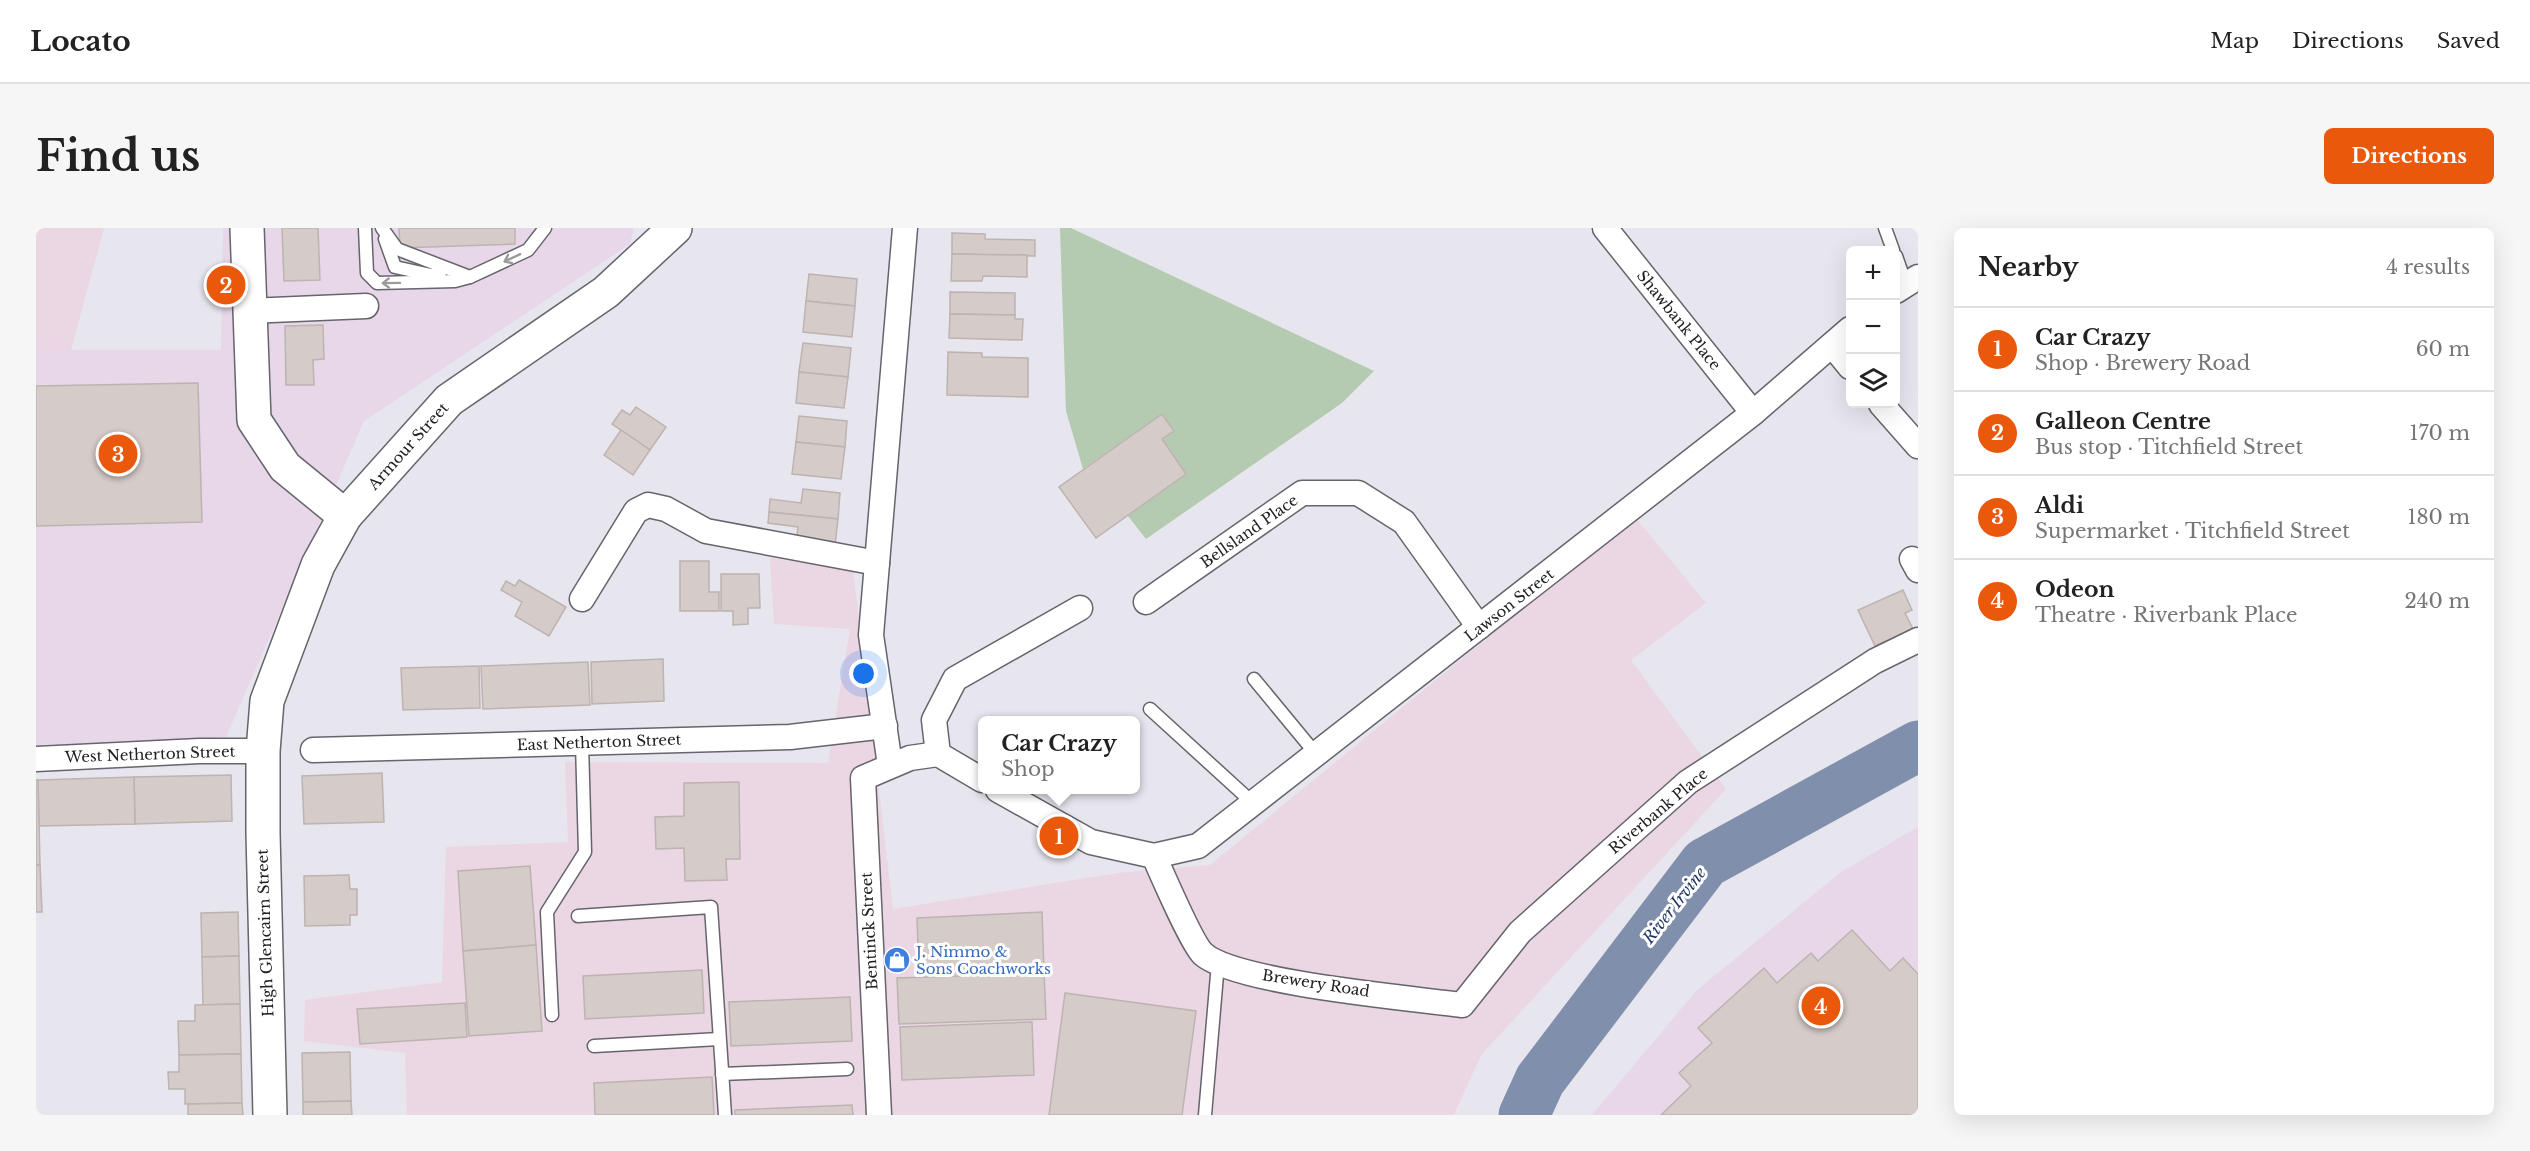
<!DOCTYPE html>
<html lang="en">
<head>
<meta charset="utf-8">
<style>
  :root { --surface:#fff; --page:#f6f6f6; --text:#222; --muted:#767676; --line:#e0e0e0; --accent:#ea580c }
  body { margin:0; font-family:"Libre Baskerville",serif; background:var(--page); color:var(--text) }
  .controls { position:absolute; right:18px; top:18px; display:grid; overflow:hidden; border-radius:9px; box-shadow:0 6px 24px #0002 }
  .controls button { width:54px; height:54px; display:grid; place-items:center; padding:0; border:0; border-bottom:2px solid var(--line); background:var(--surface); color:var(--text); font:30px sans-serif }
  .you { position:absolute; left:828px; top:446px; width:21px; height:21px; margin:-15px; border:4px solid #fff; border-radius:50%; background:#1a73e8; box-shadow:0 0 0 9px #1a73e833 }
  .badge { display:grid; place-items:center; width:39px; height:39px; border-radius:50%; background:var(--accent); color:#fff; font-size:20px; font-weight:700 }
  .pin { position:absolute; translate:-50% -50%; border:3px solid #fff; box-shadow:0 2px 6px #0006 }
  .popup { position:absolute; left:942px; top:488px; width:162px; height:78px; box-sizing:border-box; display:grid; place-content:center; border-radius:9px; background:var(--surface); filter:drop-shadow(0 2px 4px #0005); font-size:20px; white-space:nowrap; color:var(--muted) }
  .popup b { font-size:22px; color:var(--text) }
  .popup::after { content:''; position:absolute; left:50%; top:100%; margin-left:-12px; border:12px solid transparent; border-top-color:var(--surface) }
  .list { margin:0; padding:0; list-style:none }
  h2 { display:flex; justify-content:space-between; align-items:center; height:78px; margin:0; padding:0 24px; font-size:26px }
  h2 small { font-size:20px; font-weight:400; color:var(--muted) }
  .list li { display:grid; grid-template-columns:39px 1fr auto; gap:18px; align-items:center; box-sizing:border-box; height:84px; padding:0 24px; border-top:2px solid var(--line) }
  .list b { display:block; font-size:22px; white-space:nowrap }
  .list p { margin:0; font-size:20px; white-space:nowrap; color:var(--muted) }
  .list em { font-size:20px; font-style:normal; color:var(--muted) }
  .icon { flex:none; width:33px; height:33px; fill:none; stroke:currentColor; stroke-width:2; stroke-linecap:round; stroke-linejoin:round }
  .map { position:relative; flex:none; width:1882px; height:887px; overflow:hidden; border-radius:9px }
  header { display:flex; align-items:center; gap:36px; box-sizing:border-box; height:84px; padding:0 30px; background:var(--surface); border-bottom:2px solid var(--line) }
  header strong { font-size:28px }
  nav { display:flex; gap:33px; margin-inline-start:auto; font-size:21px }
  .intro { display:flex; align-items:center; justify-content:space-between; box-sizing:border-box; height:144px; padding:0 36px }
  h1 { margin:0; font-size:42px }
  .button { padding:15px 27px; border-radius:9px; background:var(--accent); color:#fff; font-size:21px; font-weight:700 }
  main { display:flex; gap:36px; padding:0 36px }
  aside { flex:1; background:var(--surface); border-radius:9px; box-shadow:0 6px 24px #0002 }
  .map>svg:first-child { display:block }
</style>
</head>
<body>
<header>
<strong>Locato</strong>
<nav><a>Map</a><a>Directions</a><a>Saved</a></nav>
</header>
<div class="intro"><h1>Find us</h1><a class="button">Directions</a></div>
<main>
<div class="map">
<svg width="1882" height="887" viewBox="0 0 1882 887">
  <rect width="100%" height="100%" fill="#e7e5ee"/>
  <!-- commercial -->
  <g fill="#e7d7e9">
    <path d="M 187,0 L 598,0 L 594,16 L 328,193 L 190,509 L 0,517 L 0,122 L 185,122 Z"/>
    <path d="M 1882,599 L 1882,887 L 1556,887 L 1661,762 L 1805,644 Z"/>
  </g>
  <!-- industrial -->
  <g fill="#ebd6e4">
    <path d="M 0,0 L 68,0 L 35,122 L 0,122 Z"/>
    <path d="M 1599,289 L 1670,375 L 1595,432 L 1690,561 L 1445,827 L 1418,887 L 371,887 L 369,825 L 268,813 L 269,772 L 406,754 L 410,619 L 532,614 L 529,534 L 792,535 L 814,401 L 738,396 L 734,330 L 817,342 L 857,681 L 1082,645 L 1174,637 Z"/>
  </g>
  <!-- green -->
  <path fill="#b5cbb1" d="M 1024,0 L 1035,0 L 1338,143 L 1306,175 L 1110,311 L 1092,288 L 1150,246 L 1126,211 L 1138,203 L 1126,186 L 1047,241 L 1030,183 Z"/>
  <g fill="none" stroke-linecap="round" stroke-linejoin="round">
    <!-- river -->
    <path stroke="#808fab" stroke-width="51" d="M 1488,887 L 1504,852 L 1669,635 L 1882,518"/>
  </g>
  <!-- building -->
  <g fill="#d5cbc8" stroke="#bdb3b0" stroke-width="1.5">
    <path d="M 246,0 L 282,0 L 284,52 L 248,53 Z"/>
    <path d="M 363,0 L 479,0 L 479,16 L 364,20 Z"/>
    <path d="M 916,5 L 949,6 L 949,11 L 999,12 L 999,28 L 916,26 Z"/>
    <path d="M 916,26 L 991,27 L 991,49 L 947,48 L 946,53 L 915,53 Z"/>
    <path d="M 773,46 L 821,51 L 819,78 L 770,73 Z"/>
    <path d="M 914,64 L 979,65 L 979,87 L 914,86 Z"/>
    <path d="M 770,73 L 819,78 L 816,109 L 767,104 Z"/>
    <path d="M 914,86 L 979,87 L 979,91 L 987,91 L 986,112 L 913,110 Z"/>
    <path d="M 287,97 L 288,131 L 277,132 L 278,157 L 250,157 L 249,98 Z"/>
    <path d="M 767,115 L 815,120 L 812,149 L 763,144 Z"/>
    <path d="M 912,124 L 946,125 L 946,129 L 992,130 L 992,169 L 911,167 Z"/>
    <path d="M 763,144 L 812,149 L 808,180 L 760,175 Z"/>
    <path d="M 162,155 L 166,294 L 0,298 L 0,158 Z"/>
    <path d="M 600,179 L 630,199 L 614,222 L 576,196 L 586,182 L 594,187 Z"/>
    <path d="M 1126,186 L 1138,203 L 1126,211 L 1150,246 L 1060,310 L 1023,259 Z"/>
    <path d="M 763,188 L 811,193 L 809,219 L 760,214 Z"/>
    <path d="M 585,202 L 614,222 L 597,247 L 568,227 Z"/>
    <path d="M 760,214 L 809,219 L 805,251 L 756,246 Z"/>
    <path d="M 767,261 L 804,265 L 802,291 L 733,284 L 734,271 L 765,275 Z"/>
    <path d="M 733,284 L 802,291 L 799,317 L 760,313 L 762,299 L 732,295 Z"/>
    <path d="M 644,333 L 673,333 L 673,364 L 683,364 L 683,383 L 644,383 Z"/>
    <path d="M 685,346 L 723,346 L 724,380 L 712,380 L 712,396 L 697,397 L 697,383 L 685,383 Z"/>
    <path d="M 483,352 L 530,379 L 513,408 L 479,388 L 486,374 L 465,362 L 470,353 L 479,358 Z"/>
    <path d="M 1867,362 L 1876,382 L 1869,385 L 1877,401 L 1839,418 L 1822,382 Z"/>
    <path d="M 627,431 L 628,473 L 556,476 L 555,434 Z"/>
    <path d="M 552,434 L 554,477 L 447,481 L 445,438 Z"/>
    <path d="M 443,438 L 444,480 L 367,482 L 365,440 Z"/>
    <path d="M 346,545 L 348,594 L 268,596 L 266,548 Z"/>
    <path d="M 195,547 L 196,593 L 99,596 L 98,549 Z"/>
    <path d="M 98,549 L 99,596 L 3,598 L 2,552 Z"/>
    <path d="M 0,552 L 2,552 L 4,637 L 0,637 Z"/>
    <path d="M 703,554 L 704,631 L 690,631 L 691,652 L 649,653 L 648,620 L 620,621 L 619,589 L 648,588 L 648,555 Z"/>
    <path d="M 0,637 L 4,637 L 6,684 L 0,684 Z"/>
    <path d="M 494,638 L 500,717 L 427,723 L 422,643 Z"/>
    <path d="M 313,647 L 314,661 L 321,661 L 321,687 L 314,687 L 314,697 L 269,698 L 268,648 Z"/>
    <path d="M 202,684 L 203,728 L 166,729 L 165,685 Z"/>
    <path d="M 1006,684 L 1008,742 L 883,747 L 881,690 Z"/>
    <path d="M 1816,702 L 1854,743 L 1867,730 L 1882,746 L 1882,887 L 1625,887 L 1655,858 L 1643,845 L 1676,815 L 1662,800 L 1728,740 L 1741,755 L 1775,725 L 1782,733 Z"/>
    <path d="M 500,717 L 506,803 L 433,808 L 427,723 Z"/>
    <path d="M 203,728 L 204,776 L 167,777 L 166,729 Z"/>
    <path d="M 666,742 L 668,785 L 549,791 L 547,748 Z"/>
    <path d="M 1008,745 L 1010,791 L 863,796 L 861,750 Z"/>
    <path d="M 1029,765 L 1160,783 L 1146,887 L 1013,887 Z"/>
    <path d="M 814,769 L 816,813 L 695,818 L 693,774 Z"/>
    <path d="M 429,775 L 431,809 L 324,816 L 321,781 Z"/>
    <path d="M 204,776 L 205,826 L 143,827 L 142,793 L 159,793 L 159,777 Z"/>
    <path d="M 996,794 L 998,847 L 866,852 L 864,799 Z"/>
    <path d="M 314,824 L 315,873 L 267,874 L 266,825 Z"/>
    <path d="M 205,826 L 206,875 L 149,876 L 149,861 L 133,861 L 132,844 L 143,844 L 143,827 Z"/>
    <path d="M 676,849 L 678,887 L 559,887 L 558,855 Z"/>
    <path d="M 315,873 L 316,887 L 267,887 L 267,874 Z"/>
    <path d="M 206,875 L 207,887 L 152,887 L 152,876 Z"/>
    <path d="M 816,877 L 817,887 L 699,887 L 699,882 Z"/>
  </g>
  <g fill="none" stroke-linecap="round" stroke-linejoin="round">
    <defs>
      <g id="lane">
        <path d="M 329,0 L 331,45 L 341,55 L 419,53 L 434,49 L 492,22 L 509,0"/>
        <path d="M 346,0 L 361,21 L 434,49"/>
        <path d="M 1849,0 L 1857,22"/>
        <path d="M 349,11 L 359,39 L 395,47 L 404,45"/>
        <path d="M 1860,28 L 1869,54"/>
        <path d="M 1218,451 L 1280,526"/>
        <path d="M 1114,481 L 1217,575"/>
        <path d="M 542,688 L 675,679 L 689,887"/>
        <path d="M 516,787 L 511,684 L 549,624 L 546,515"/>
        <path d="M 558,818 L 683,811"/>
        <path d="M 686,846 L 811,841"/>
        <path d="M 1169,887 L 1182,735"/>
      </g>
      <g id="street">
        <path d="M 1569,0 L 1717,185"/>
        <path d="M 1860,63 L 1882,49"/>
        <path d="M 214,83 L 330,78"/>
        <path d="M 1796,117 L 1814,139"/>
        <path d="M 1845,176 L 1882,218"/>
        <path d="M 1876,331 L 1882,342"/>
        <path d="M 546,371 L 600,283 L 612,277 L 630,281 L 670,303 L 841,335"/>
        <path d="M 1110,374 L 1266,265 L 1322,265 L 1368,294 L 1443,399"/>
        <path d="M 277,522 L 754,509 L 849,498"/>
        <path d="M 902,526 L 898,492 L 919,451 L 1044,380"/>
        <path d="M 0,531 L 163,523 L 227,523"/>
        <path d="M 854,537 L 835,407 L 869,0"/>
        <path d="M 962,562 L 1055,614 L 1118,628 C 1126,646 1156,716 1167,726 C 1200,755 1374,770 1426,777 L 1484,704 L 1652,554 L 1839,433 L 1882,412"/>
        <path d="M 1118,628 L 1162,618 L 1717,185 L 1814,101"/>
        <path d="M 843,887 L 827,550 L 874,530 L 902,526 L 946,552"/>
      </g>
      <g id="secondary">
        <path d="M 211,0 L 218,192 L 249,239 L 309,288"/>
        <path d="M 234,887 L 227,605 L 227,523 L 231,473 L 282,337 L 309,288 L 413,172 L 570,64 L 639,0"/>
      </g>
    </defs>
    <!-- lane casing -->
    <use href="#lane" stroke="#66646c" stroke-width="15"/>
    <!-- street casing -->
    <use href="#street" stroke="#66646c" stroke-width="27"/>
    <!-- secondary casing -->
    <use href="#secondary" stroke="#66646c" stroke-width="36"/>
    <!-- lane -->
    <use href="#lane" stroke="#fff" stroke-width="12"/>
    <!-- street -->
    <use href="#street" stroke="#fff" stroke-width="24"/>
    <!-- secondary -->
    <use href="#secondary" stroke="#fff" stroke-width="33"/>
  </g>
  <!-- one-way arrows -->
  <defs><path id="oneway-shaft" d="M-6 0H5M1.5-3L5.5 0L1.5 3" fill="none" stroke-width="1.6" stroke-linecap="round" stroke-linejoin="round" transform="scale(1.5)"/></defs>
  <g stroke="#9b9b9c">
    <use href="#oneway-shaft" transform="translate(476 30) rotate(155)"/>
    <use href="#oneway-shaft" transform="translate(355 55) rotate(179)"/>
  </g>
  <!-- icons -->
  <defs>
    <symbol id="shop-disc" viewBox="-11 -11 22 22"><circle r="9.5" fill="#3f7fe0" stroke="#fff"/><path d="M-5-2.5h2.3a2.7 3.5 0 0 1 5.4 0H5L5.5 6h-11ZM-1.5-2.5h3a1.5 2.3 0 0 0-3 0Z" fill="#fff"/></symbol>
  </defs>
  <g fill-rule="evenodd">
    <use href="#shop-disc" x="846" y="717" width="30" height="30"/>
  </g>
  <g text-anchor="middle" dominant-baseline="central" stroke-width="6" stroke-linejoin="round" paint-order="stroke">
    <!-- street labels -->
    <g font-size="15" fill="#212023" stroke="#fff">
      <text transform="translate(1643 92) rotate(51)">Shawbank Place</text>
      <text transform="translate(372 218) rotate(-48)">Armour Street</text>
      <text transform="translate(1213 303) rotate(-35)">Bellsland Place</text>
      <text transform="translate(1473 377) rotate(-38)">Lawson Street</text>
      <text transform="translate(563 514) rotate(-2)">East Netherton Street</text>
      <text transform="translate(114 526) rotate(-2)">West Netherton Street</text>
      <text transform="translate(1622 583) rotate(-40)">Riverbank Place</text>
      <text transform="translate(833 703) rotate(-93)">Bentinck Street</text>
      <text transform="translate(229 705) rotate(-92)">High Glencairn Street</text>
      <text transform="translate(1280 755) rotate(9)">Brewery Road</text>
    </g>
    <!-- shop labels -->
    <g font-size="15" fill="#366cbe" stroke="#fff" text-anchor="start">
      <text x="880" y="723">J. Nimmo &amp;<tspan x="880" dy="17">Sons Coachworks</tspan></text>
    </g>
    <!-- water labels -->
    <g font-size="16" font-style="italic" fill="#1f345c" stroke="#fff">
      <text transform="translate(1638 677) rotate(-52)">River Irvine</text>
    </g>
  </g>
</svg>
<div class="controls">
<button>+</button>
<button>−</button>
<button><svg class="icon" aria-label="layers" viewBox="0 0 24 24"><path d="M12 4l9 5-9 5-9-5zM3 14l9 5 9-5"/></svg></button>
</div>
<div class="you"></div>
<div class="pin badge" style="left:1023px;top:608px">1</div>
<div class="popup"><b>Car Crazy</b>Shop</div>
<div class="pin badge" style="left:190px;top:57px">2</div>
<div class="pin badge" style="left:82px;top:226px">3</div>
<div class="pin badge" style="left:1785px;top:778px">4</div>
</div>
<aside>
<h2>Nearby<small>4 results</small></h2>
<ul class="list">
<li><span class="badge">1</span><div><b>Car Crazy</b><p>Shop · Brewery Road</p></div><em>60 m</em></li>
<li><span class="badge">2</span><div><b>Galleon Centre</b><p>Bus stop · Titchfield Street</p></div><em>170 m</em></li>
<li><span class="badge">3</span><div><b>Aldi</b><p>Supermarket · Titchfield Street</p></div><em>180 m</em></li>
<li><span class="badge">4</span><div><b>Odeon</b><p>Theatre · Riverbank Place</p></div><em>240 m</em></li>
</ul>
</aside>
</main>
</body>
</html>
